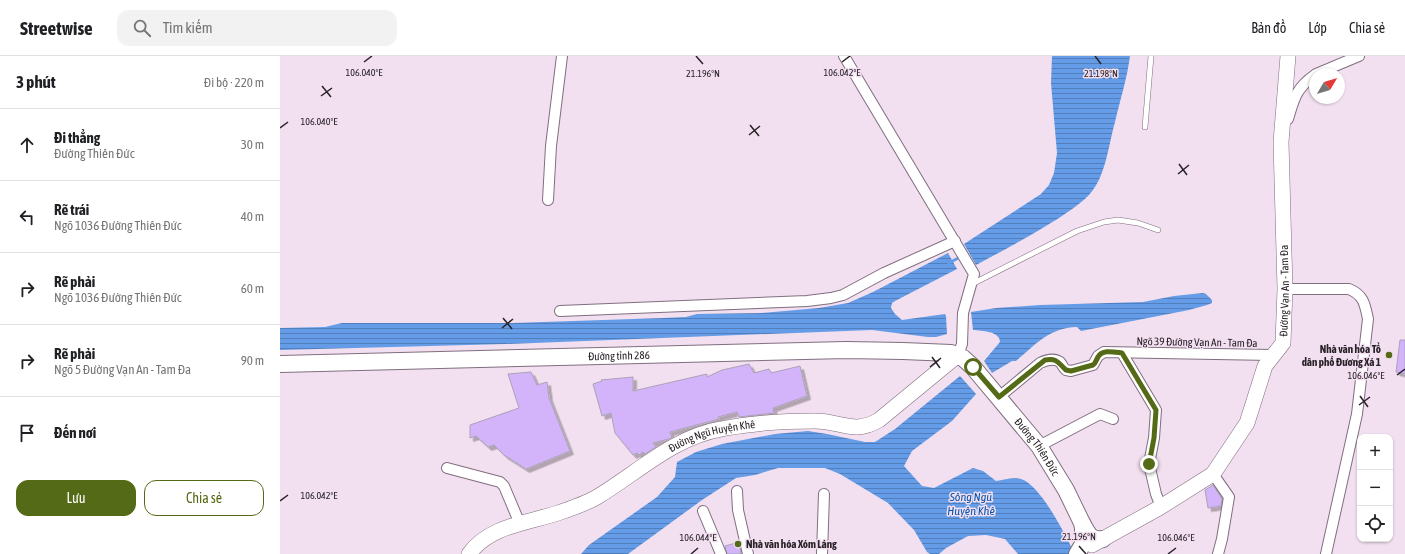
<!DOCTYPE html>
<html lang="vi">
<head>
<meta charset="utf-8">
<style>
  :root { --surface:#fff; --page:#f2f2f2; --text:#202124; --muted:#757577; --line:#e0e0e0; --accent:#556a17 }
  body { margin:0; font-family:"Asap Condensed",sans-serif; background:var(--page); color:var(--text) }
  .controls { position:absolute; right:12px; bottom:12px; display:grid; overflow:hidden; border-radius:8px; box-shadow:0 1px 3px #0004 }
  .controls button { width:36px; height:36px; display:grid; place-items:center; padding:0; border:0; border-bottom:1px solid var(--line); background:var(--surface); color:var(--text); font:20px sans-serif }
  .compass { position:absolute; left:1029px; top:12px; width:36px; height:36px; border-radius:50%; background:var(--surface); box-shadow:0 1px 3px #0004; rotate:52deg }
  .stop { position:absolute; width:12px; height:12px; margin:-9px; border:3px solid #556a17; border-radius:50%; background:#fff }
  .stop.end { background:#556a17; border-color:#fff; box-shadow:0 1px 4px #0008 }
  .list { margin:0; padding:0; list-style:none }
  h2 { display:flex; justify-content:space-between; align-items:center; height:52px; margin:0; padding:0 16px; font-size:17px }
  h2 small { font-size:13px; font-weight:400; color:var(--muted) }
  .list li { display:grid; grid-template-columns:26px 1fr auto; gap:12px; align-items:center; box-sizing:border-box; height:72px; padding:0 16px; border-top:1px solid var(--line) }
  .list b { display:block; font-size:15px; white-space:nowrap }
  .list p { margin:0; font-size:13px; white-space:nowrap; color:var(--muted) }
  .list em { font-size:13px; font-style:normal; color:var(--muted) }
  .actions { display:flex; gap:8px; padding:12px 16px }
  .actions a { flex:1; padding:9px 0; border:1px solid var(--accent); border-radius:12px; text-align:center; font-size:14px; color:var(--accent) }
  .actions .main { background:var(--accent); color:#fff }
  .icon { flex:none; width:22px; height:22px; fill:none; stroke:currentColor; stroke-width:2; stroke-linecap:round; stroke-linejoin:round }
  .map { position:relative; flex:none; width:1125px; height:498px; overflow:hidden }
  header { display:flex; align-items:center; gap:24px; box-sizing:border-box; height:56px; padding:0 20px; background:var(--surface); border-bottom:1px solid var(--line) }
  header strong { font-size:19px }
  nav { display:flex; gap:22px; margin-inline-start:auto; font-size:14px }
  .search { width:280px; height:36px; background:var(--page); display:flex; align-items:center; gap:10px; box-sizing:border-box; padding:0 14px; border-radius:12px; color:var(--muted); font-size:15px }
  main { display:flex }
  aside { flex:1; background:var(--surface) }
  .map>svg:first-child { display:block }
</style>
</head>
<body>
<header>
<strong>Streetwise</strong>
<div class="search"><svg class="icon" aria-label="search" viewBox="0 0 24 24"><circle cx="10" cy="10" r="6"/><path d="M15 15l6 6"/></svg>Tìm kiếm</div>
<nav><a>Bản đồ</a><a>Lớp</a><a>Chia sẻ</a></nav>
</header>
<main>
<aside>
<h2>3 phút<small>Đi bộ · 220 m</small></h2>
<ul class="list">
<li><svg class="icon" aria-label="ahead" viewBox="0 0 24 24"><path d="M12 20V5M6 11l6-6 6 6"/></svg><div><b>Đi thẳng</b><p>Đường Thiên Đức</p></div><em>30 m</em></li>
<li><svg class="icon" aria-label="left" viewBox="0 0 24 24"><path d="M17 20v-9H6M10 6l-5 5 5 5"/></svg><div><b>Rẽ trái</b><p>Ngõ 1036 Đường Thiên Đức</p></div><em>40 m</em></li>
<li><svg class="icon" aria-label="right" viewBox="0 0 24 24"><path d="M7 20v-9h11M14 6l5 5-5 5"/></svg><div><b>Rẽ phải</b><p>Ngõ 1036 Đường Thiên Đức</p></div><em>60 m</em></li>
<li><svg class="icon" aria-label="right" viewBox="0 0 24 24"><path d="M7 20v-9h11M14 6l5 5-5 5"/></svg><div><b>Rẽ phải</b><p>Ngõ 5 Đường Vạn An - Tam Đa</p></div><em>90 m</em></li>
<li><svg class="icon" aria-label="arrive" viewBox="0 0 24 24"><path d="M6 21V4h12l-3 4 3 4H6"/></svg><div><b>Đến nơi</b></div></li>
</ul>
<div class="actions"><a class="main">Lưu</a><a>Chia sẻ</a></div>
</aside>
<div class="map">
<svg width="1125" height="498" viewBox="0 0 1125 498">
  <defs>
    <pattern id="water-rules" width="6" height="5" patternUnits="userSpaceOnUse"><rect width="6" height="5" fill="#649ce7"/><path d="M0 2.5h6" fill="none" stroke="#527fbb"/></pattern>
    <filter id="shadow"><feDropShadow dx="3.5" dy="3.5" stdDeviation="0" flood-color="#0004"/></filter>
  </defs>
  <rect width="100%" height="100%" fill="#f2dff0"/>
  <!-- water -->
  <g fill="url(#water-rules)">
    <path d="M 772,0 L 850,0 C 847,23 840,44 835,66 C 828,90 826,124 806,142 C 798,149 788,156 779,162 C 752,179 724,194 696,209 L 684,188 L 761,138 L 769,129 L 774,117 L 777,97 L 771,27 Z"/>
    <path d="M 668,197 L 677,213 L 615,245 L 612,247 L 611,252 L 615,258 L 622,264 L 665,258 L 666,260 L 667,278 L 656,281 L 648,281 L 592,274 L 225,288 L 0,294 L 0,272 L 45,271 L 62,267 L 233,267 L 383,262 L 406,261 L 417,258 L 481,257 L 539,252 L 568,247 L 593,236 Z"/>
    <path d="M 923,237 L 926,238 L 932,244 L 932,247 L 927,249 L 909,254 L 801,275 L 797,271 C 769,272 756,288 736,305 L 732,305 L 712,317 L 704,305 L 720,286 C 720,275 702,275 693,274 L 691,256 L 716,252 L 760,249 L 863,246 L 894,240 Z"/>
    <path d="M 680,320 L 696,338 L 672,365 L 632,395 L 624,410 L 642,430 L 654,432 L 693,412 L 703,415 L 716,425 C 724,424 733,421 741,423 C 761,429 785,479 795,498 L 738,498 L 725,483 L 706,479 L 688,480 L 666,492 L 659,498 L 650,498 L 647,496 L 634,474 L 608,447 L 560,418 L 545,412 L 498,412 L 475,419 L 456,422 L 422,444 L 348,498 L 301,498 L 309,489 L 377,441 L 395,421 L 397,406 L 416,396 L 442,388 L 495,378 L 528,375 L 547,378 L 585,386 L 595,386 L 615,373 Z"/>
  </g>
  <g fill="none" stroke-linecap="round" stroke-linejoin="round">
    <!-- stream -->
    <path stroke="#649ce7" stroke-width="3" d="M 669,207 L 682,200"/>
  </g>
  <!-- building -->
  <g fill="#d3b3f9" stroke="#aba2b7" filter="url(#shadow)">
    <path d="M 1120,284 L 1125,284 L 1125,318 L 1116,316 Z"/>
    <path d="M 469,308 L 474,317 L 489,313 L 491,317 L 520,310 L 527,340 L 493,352 L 494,357 L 459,361 L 457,356 L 438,361 L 439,363 L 390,376 L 392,382 L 373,387 L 376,391 L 365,398 L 363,396 L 359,399 L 357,397 L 353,399 L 335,377 L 331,357 L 322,360 L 313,328 L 322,325 L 321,324 L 353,321 L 353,335 L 427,318 L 427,321 L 442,314 Z"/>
    <path d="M 251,316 L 257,329 L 267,326 L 269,342 L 290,395 L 246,413 L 224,399 L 214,389 L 208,391 L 196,380 L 190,382 L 190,369 L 239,352 L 228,318 Z"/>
    <path d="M 933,429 L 942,443 L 941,450 L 928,452 L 925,434 Z"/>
    <path d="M 459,486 L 461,498 L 447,498 L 445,490 Z"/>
  </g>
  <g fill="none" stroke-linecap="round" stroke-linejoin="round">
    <defs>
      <g id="lane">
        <path d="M 865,71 L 871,0"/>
        <path d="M 692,228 L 797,175 L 824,166 L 838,164 L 858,167 L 878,174"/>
      </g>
      <g id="street">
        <path d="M 564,0 L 694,218 L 683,257 L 682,288 L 678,299"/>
        <path d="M 1036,18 L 1079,0"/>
        <path d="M 1008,63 C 1014,43 1016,32 1035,19"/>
        <path d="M 268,144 L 271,90 L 282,0"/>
        <path d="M 1005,233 L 1069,233 C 1084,239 1085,249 1088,263 L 1077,358 L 1046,498"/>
        <path d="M 280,255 L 527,245 L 551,242 L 563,239 L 604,217 L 675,185"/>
        <path d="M 842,297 L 876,354 L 874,382 L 869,408 L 876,438 L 881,451"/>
        <path d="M 719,341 L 760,307 C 766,304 774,302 780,306 C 782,308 783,312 786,314 L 791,315 L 813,309 L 818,300 L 824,296 L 992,299"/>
        <path d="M 759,390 L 820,358 L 833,363"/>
        <path d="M 167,412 L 220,426 L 224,430 L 240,468"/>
        <path d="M 933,418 L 949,441 L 942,483 L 938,498"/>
        <path d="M 457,435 L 458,454 L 468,498"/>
        <path d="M 423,455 L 441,498"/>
        <path d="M 542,498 L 544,438"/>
      </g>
      <g id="secondary">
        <path id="s1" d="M 812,489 L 879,452 L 933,418 L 967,367 L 985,310 L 1003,287 L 1005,233 L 1001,86 L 1008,0"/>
        <path id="s2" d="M 189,498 C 209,470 247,467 278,457 C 290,453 305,448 317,441 C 357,417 394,381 441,373 C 472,367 503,365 535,365 C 561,365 574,379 599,364 L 678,299"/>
      </g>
      <g id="primary">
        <path id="s3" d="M 0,308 L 566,294 L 623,295 L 671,297 L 683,302 L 693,311 L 759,390 L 786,434 L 802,467 L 803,472 L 803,488 L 797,498"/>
        <path d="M 802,467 C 808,477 810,485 823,483"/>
      </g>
    </defs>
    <!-- lane casing -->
    <use href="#lane" stroke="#806f7f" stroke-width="6"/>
    <!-- street casing -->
    <use href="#street" stroke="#806f7f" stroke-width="12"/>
    <!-- secondary casing -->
    <use href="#secondary" stroke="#806f7f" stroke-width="16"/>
    <!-- primary casing -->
    <use href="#primary" stroke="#806f7f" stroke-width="18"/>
    <!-- lane -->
    <use href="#lane" stroke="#fff" stroke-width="5"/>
    <!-- street -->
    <use href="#street" stroke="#fff" stroke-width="10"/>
    <!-- secondary -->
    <use href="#secondary" stroke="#fff" stroke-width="15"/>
    <!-- primary -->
    <use href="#primary" stroke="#fff" stroke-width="16"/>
  </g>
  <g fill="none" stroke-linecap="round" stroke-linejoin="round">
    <!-- route -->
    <path stroke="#556a17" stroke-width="5" d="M 693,311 L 719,341 L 765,304 C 778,302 778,307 786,314 L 791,315 L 813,309 C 816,307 816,304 818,301 C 822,293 834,296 842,297 L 876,354 L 874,382 L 869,408"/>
  </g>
  <!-- ticks -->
  <path fill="none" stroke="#292228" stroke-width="1.5" d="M 416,0 L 423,8M 815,0 L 821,8M 84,6 L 92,0M 562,6 L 570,0M 42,30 L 51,41M 41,40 L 52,32M 470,69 L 479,80M 0,72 L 8,66M 469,79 L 480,70M 899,108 L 907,119M 898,118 L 909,109M 223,262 L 232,273M 222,272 L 233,263M 652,301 L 660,312M 650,311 L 661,302M 1117,319 L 1125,313M 1080,340 L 1088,351M 1079,349 L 1090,341M 0,445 L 8,439M 799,490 L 806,498M 411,498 L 418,492M 888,498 L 896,492"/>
  <!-- markers -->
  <g fill="#556a17" stroke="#f2dff0" stroke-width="1.5">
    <circle cx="1109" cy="299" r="4"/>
    <circle cx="458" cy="488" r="4"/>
  </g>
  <g text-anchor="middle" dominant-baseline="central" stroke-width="3" stroke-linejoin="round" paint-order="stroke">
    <!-- street labels -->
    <g font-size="11" fill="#292228" stroke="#f2dff0">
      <text stroke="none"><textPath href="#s1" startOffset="343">Đường Vạn An - Tam Đa</textPath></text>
      <text transform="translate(917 286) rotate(1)">Ngõ 39 Đường Vạn An - Tam Đa</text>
      <text stroke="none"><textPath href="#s3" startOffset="339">Đường tỉnh 286</textPath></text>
      <text stroke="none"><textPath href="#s2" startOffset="274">Đường Ngũ Huyện Khê</textPath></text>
      <text stroke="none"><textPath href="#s3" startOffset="800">Đường Thiên Đức</textPath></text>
    </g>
    <!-- poi labels -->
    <g font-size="11" font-weight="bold" fill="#292228" stroke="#f2dff0" text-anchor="end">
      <text x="1101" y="293">Nhà văn hóa Tổ<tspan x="1101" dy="13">dân phố Đương Xá 1</tspan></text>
      <text x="466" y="488" text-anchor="start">Nhà văn hóa Xóm Láng</text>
    </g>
    <!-- water labels -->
    <g font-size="12" font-style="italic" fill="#0554ac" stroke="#f2dff0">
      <text x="691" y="441">Sông Ngũ<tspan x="691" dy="14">Huyện Khê</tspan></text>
    </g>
  </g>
  <g font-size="10" text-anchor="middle" fill="#292228" stroke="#f2dff0" stroke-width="3" stroke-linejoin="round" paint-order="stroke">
    <text x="84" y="20">106.040°E</text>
    <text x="562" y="20">106.042°E</text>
    <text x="821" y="21">21.198°N</text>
    <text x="423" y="21">21.196°N</text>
    <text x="39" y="69">106.040°E</text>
    <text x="1086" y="323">106.046°E</text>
    <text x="39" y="443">106.042°E</text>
    <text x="799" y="484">21.196°N</text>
    <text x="418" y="485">106.044°E</text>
    <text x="896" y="485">106.046°E</text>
  </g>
</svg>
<div class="controls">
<button>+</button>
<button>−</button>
<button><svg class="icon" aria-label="locate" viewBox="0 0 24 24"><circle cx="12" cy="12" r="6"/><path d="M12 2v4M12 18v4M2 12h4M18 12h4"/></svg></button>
</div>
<svg class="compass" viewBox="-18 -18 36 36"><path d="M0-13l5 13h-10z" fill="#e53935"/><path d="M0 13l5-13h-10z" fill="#757577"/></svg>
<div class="stop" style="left:693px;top:311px"></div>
<div class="stop end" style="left:869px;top:408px"></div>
</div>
</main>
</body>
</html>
